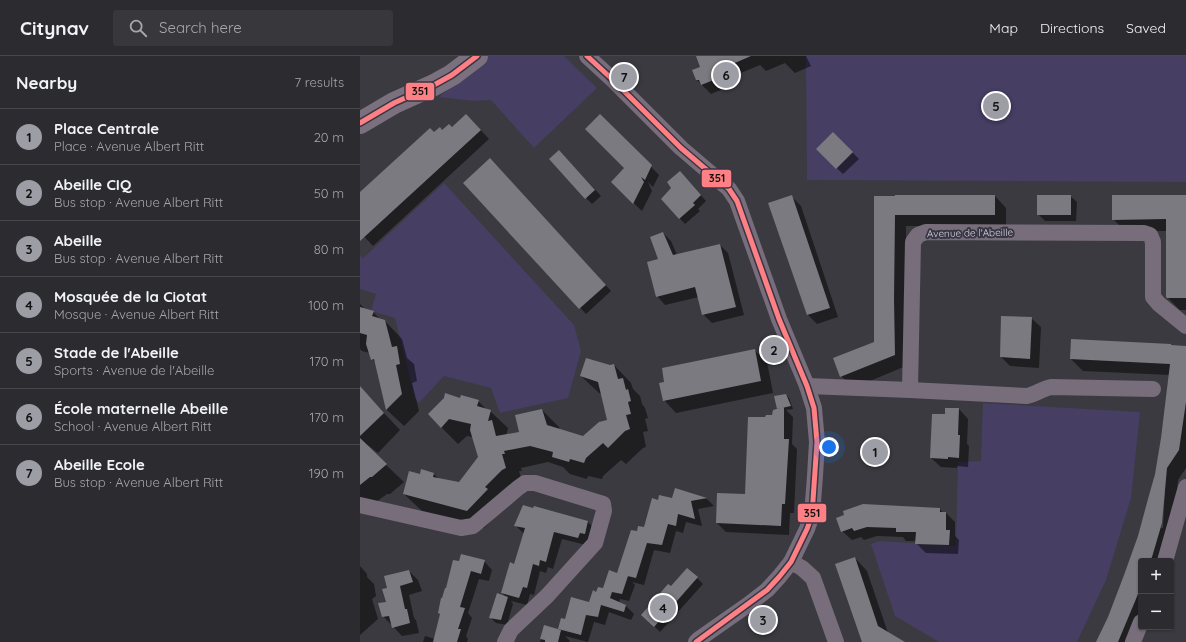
<!DOCTYPE html>
<html lang="en">
<head>
<meta charset="utf-8">
<style>
  :root { --surface:#2c2c30; --page:#38383c; --text:#f1f3f6; --muted:#a6a7ab; --line:#48484c; --accent:#9d9da5 }
  body { margin:0; font-family:Quicksand,sans-serif; background:var(--page); color:var(--text) }
  .controls { position:absolute; right:12px; bottom:12px; display:grid; overflow:hidden; border-radius:4px; box-shadow:0 1px 3px #0004 }
  .controls button { width:36px; height:36px; display:grid; place-items:center; padding:0; border:0; border-bottom:1px solid var(--line); background:var(--surface); color:var(--text); font:20px sans-serif }
  .you { position:absolute; left:469px; top:391px; width:14px; height:14px; margin:-10px; border:3px solid #fff; border-radius:50%; background:#1a73e8; box-shadow:0 0 0 6px #1a73e833 }
  .badge { display:grid; place-items:center; width:26px; height:26px; border-radius:50%; background:var(--accent); color:#111; font-size:13px; font-weight:700 }
  .pin { position:absolute; translate:-50% -50%; border:2px solid #fff; box-shadow:0 1px 4px #0006 }
  .list { margin:0; padding:0; list-style:none }
  h2 { display:flex; justify-content:space-between; align-items:center; height:52px; margin:0; padding:0 16px; font-size:17px }
  h2 small { font-size:13px; font-weight:400; color:var(--muted) }
  .list li { display:grid; grid-template-columns:26px 1fr auto; gap:12px; align-items:center; box-sizing:border-box; height:56px; padding:0 16px; border-top:1px solid var(--line) }
  .list b { display:block; font-size:15px; white-space:nowrap }
  .list p { margin:0; font-size:13px; white-space:nowrap; color:var(--muted) }
  .list em { font-size:13px; font-style:normal; color:var(--muted) }
  .icon { flex:none; width:22px; height:22px; fill:none; stroke:currentColor; stroke-width:2; stroke-linecap:round; stroke-linejoin:round }
  .map { position:relative; flex:none; width:826px; height:586px; overflow:hidden }
  header { display:flex; align-items:center; gap:24px; box-sizing:border-box; height:56px; padding:0 20px; background:var(--surface); border-bottom:1px solid var(--line) }
  header strong { font-size:19px }
  nav { display:flex; gap:22px; margin-inline-start:auto; font-size:14px }
  .search { width:280px; height:36px; background:var(--page); display:flex; align-items:center; gap:10px; box-sizing:border-box; padding:0 14px; border-radius:4px; color:var(--muted); font-size:15px }
  main { display:flex }
  aside { flex:1; background:var(--surface) }
  .map>svg:first-child { display:block }
</style>
</head>
<body>
<header>
<strong>Citynav</strong>
<div class="search"><svg class="icon" aria-label="search" viewBox="0 0 24 24"><circle cx="10" cy="10" r="6"/><path d="M15 15l6 6"/></svg>Search here</div>
<nav><a>Map</a><a>Directions</a><a>Saved</a></nav>
</header>
<main>
<aside>
<h2>Nearby<small>7 results</small></h2>
<ul class="list">
<li><span class="badge">1</span><div><b>Place Centrale</b><p>Place · Avenue Albert Ritt</p></div><em>20 m</em></li>
<li><span class="badge">2</span><div><b>Abeille CIQ</b><p>Bus stop · Avenue Albert Ritt</p></div><em>50 m</em></li>
<li><span class="badge">3</span><div><b>Abeille</b><p>Bus stop · Avenue Albert Ritt</p></div><em>80 m</em></li>
<li><span class="badge">4</span><div><b>Mosquée de la Ciotat</b><p>Mosque · Avenue Albert Ritt</p></div><em>100 m</em></li>
<li><span class="badge">5</span><div><b>Stade de l'Abeille</b><p>Sports · Avenue de l'Abeille</p></div><em>170 m</em></li>
<li><span class="badge">6</span><div><b>École maternelle Abeille</b><p>School · Avenue Albert Ritt</p></div><em>170 m</em></li>
<li><span class="badge">7</span><div><b>Abeille Ecole</b><p>Bus stop · Avenue Albert Ritt</p></div><em>190 m</em></li>
</ul>
</aside>
<div class="map">
<svg width="826" height="586" viewBox="0 0 826 586">
  <rect width="100%" height="100%" fill="#3a3a40"/>
  <!-- green -->
  <g fill="#463e63">
    <path d="M 127,0 L 204,0 L 237,32 L 174,92 L 131,44 L 114,45 L 79,41 Z"/>
    <path d="M 446,0 L 826,0 L 826,126 L 447,124 Z"/>
    <path d="M 84,127 L 214,269 L 221,295 L 208,342 L 140,357 L 131,332 L 84,320 L 59,347 L 55,342 L 35,262 L 11,255 L 16,238 L 0,233 L 0,199 L 3,202 Z"/>
    <path d="M 623,347 L 780,356 L 771,442 L 746,524 L 717,586 L 579,586 L 535,560 L 511,488 L 520,485 L 596,490 L 598,406 L 621,405 Z"/>
  </g>
  <!-- shadow -->
  <g fill="#0007" fill-rule="evenodd">
    <path d="M 337,0 L 446,0 L 451,10 L 435,17 L 425,7 L 406,15 L 400,9 L 369,22 L 372,29 L 351,38 L 337,24 L 341,11 Z"/>
    <path d="M 240,59 L 299,119 L 293,131 L 288,126 L 292,135 L 282,155 L 252,126 L 265,112 Z"/>
    <path d="M 115,68 L 129,83 L 13,190 L 0,176 L 0,138 L 74,77 Z"/>
    <path d="M 473,77 L 499,103 L 483,118 L 457,93 Z"/>
    <path d="M 205,101 L 241,140 L 232,148 L 226,142 Z"/>
    <path d="M 136,109 L 251,235 L 226,258 L 105,127 Z"/>
    <path d="M 325,122 L 346,145 L 338,153 L 340,155 L 325,168 L 302,143 Z"/>
    <path d="M 431,140 L 441,150 L 478,261 L 457,268 L 448,259 Z"/>
    <path d="M 635,140 L 646,152 L 646,170 L 546,170 L 546,310 L 493,332 L 481,320 L 515,287 L 515,141 Z"/>
    <path d="M 710,140 L 717,146 L 716,165 L 685,165 L 678,158 Z"/>
    <path d="M 826,140 L 826,254 L 820,254 L 807,241 L 807,175 L 765,175 L 753,163 Z"/>
    <path d="M 303,177 L 311,185 L 317,199 L 360,189 L 368,197 L 384,259 L 352,267 L 343,258 L 339,241 L 305,249 L 297,240 L 299,204 Z"/>
    <path d="M 0,248 L 6,254 L 13,256 L 21,264 L 25,265 L 42,283 L 47,302 L 54,308 L 57,325 L 52,327 L 59,355 L 44,370 L 27,354 L 16,307 L 12,303 L 10,297 L 2,295 L 0,293 Z"/>
    <path d="M 671,262 L 681,271 L 679,312 L 650,310 L 641,301 Z"/>
    <path d="M 826,291 L 826,412 L 818,424 L 813,479 L 805,505 L 781,505 L 781,571 L 775,586 L 737,586 L 748,562 L 779,480 L 789,443 L 799,402 L 810,319 L 723,315 L 711,303 ZM 805,434 L 803,472 L 801,472 L 803,439 Z"/>
    <path d="M 394,294 L 407,306 L 413,337 L 316,357 L 304,344 Z"/>
    <path d="M 254,309 L 271,327 L 273,333 L 280,340 L 282,348 L 285,352 L 288,362 L 285,363 L 288,375 L 283,376 L 286,391 L 283,392 L 266,408 L 261,404 L 243,420 L 242,423 L 228,420 L 227,423 L 210,418 L 203,411 L 188,406 L 161,412 L 162,415 L 159,415 L 163,429 L 145,451 L 124,472 L 62,455 L 44,438 L 74,418 L 79,423 L 100,428 L 119,401 L 113,381 L 107,380 L 98,388 L 81,371 L 101,343 L 118,345 L 127,354 L 130,355 L 148,372 L 146,380 L 160,377 L 182,354 L 199,371 L 200,374 L 223,381 L 249,364 L 242,338 L 239,337 L 221,320 Z"/>
    <path d="M 5,337 L 40,374 L 18,397 L 0,383 L 0,341 Z"/>
    <path d="M 426,339 L 429,342 L 433,353 L 426,354 L 433,361 L 432,388 L 437,393 L 434,457 L 430,457 L 429,479 L 366,476 L 357,467 L 358,438 L 386,439 L 406,362 L 413,360 L 419,353 Z"/>
    <path d="M 599,353 L 608,363 L 607,388 L 609,390 L 608,411 L 597,410 L 597,412 L 581,411 L 571,402 L 586,359 Z"/>
    <path d="M 6,390 L 44,426 L 30,438 L 27,438 L 16,446 L 0,441 L 0,395 Z"/>
    <path d="M 316,433 L 347,443 L 354,450 L 338,453 L 342,470 L 326,466 L 323,477 L 316,475 L 310,497 L 294,494 L 284,529 L 272,526 L 275,529 L 269,545 L 260,543 L 259,547 L 266,550 L 274,558 L 271,564 L 249,556 L 245,569 L 234,566 L 228,586 L 205,580 L 210,585 L 209,586 L 180,586 L 185,570 L 202,576 L 199,573 L 206,564 L 229,547 L 237,537 L 244,534 L 258,518 L 277,477 L 284,472 L 298,445 L 312,444 Z"/>
    <path d="M 174,452 L 228,466 L 235,473 L 226,489 L 202,483 L 193,513 L 188,511 L 186,517 L 180,515 L 174,539 L 170,538 L 167,549 L 151,545 L 153,548 L 147,569 L 136,567 L 130,561 L 146,541 L 142,537 L 155,509 L 165,477 L 163,477 L 155,469 Z"/>
    <path d="M 580,453 L 583,457 L 586,457 L 595,466 L 595,480 L 599,484 L 598,498 L 566,497 L 556,487 L 556,485 L 546,485 L 543,481 L 517,480 L 504,484 L 501,481 L 492,484 L 482,475 L 478,462 Z"/>
    <path d="M 495,502 L 507,515 L 528,577 L 543,586 L 505,586 Z"/>
    <path d="M 94,505 L 124,505 L 132,514 L 129,525 L 119,523 L 108,557 L 112,562 L 106,580 L 108,583 L 107,586 L 63,586 L 65,580 L 75,583 L 81,559 L 79,557 Z"/>
    <path d="M 0,510 L 7,518 L 7,521 L 14,528 L 16,540 L 12,543 L 18,563 L 0,579 Z"/>
    <path d="M 49,515 L 58,524 L 62,535 L 49,539 L 54,562 L 56,564 L 59,577 L 42,580 L 23,560 L 27,546 L 28,533 Z"/>
    <path d="M 337,522 L 343,528 L 300,576 L 289,565 Z"/>
  </g>
  <!-- building -->
  <g fill="#7a7a80">
    <path d="M 336,0 L 391,0 L 361,13 L 364,20 L 341,29 L 339,24 L 336,24 L 332,14 L 340,11 Z"/>
    <path d="M 106,58 L 121,74 L 0,185 L 0,136 L 70,72 L 74,76 L 80,71 L 82,74 L 89,68 L 92,71 Z"/>
    <path d="M 240,58 L 292,109 L 285,124 L 281,121 L 284,126 L 273,148 L 251,126 L 264,112 L 225,73 Z"/>
    <path d="M 473,76 L 493,96 L 476,113 L 456,93 Z"/>
    <path d="M 199,94 L 235,134 L 225,143 L 189,103 Z"/>
    <path d="M 130,102 L 246,229 L 219,253 L 103,127 Z"/>
    <path d="M 320,115 L 341,139 L 333,147 L 335,149 L 319,163 L 301,143 L 311,132 L 307,126 Z"/>
    <path d="M 432,139 L 470,252 L 447,259 L 408,147 Z"/>
    <path d="M 535,139 L 635,139 L 635,159 L 535,159 L 534,244 L 535,299 L 480,321 L 473,302 L 514,286 L 514,140 L 535,140 Z"/>
    <rect x="677" y="139" width="34" height="20"/>
    <path d="M 752,139 L 826,139 L 826,242 L 807,242 L 806,241 L 806,163 L 752,164 Z"/>
    <path d="M 303,176 L 313,199 L 360,188 L 376,251 L 342,259 L 335,231 L 296,241 L 287,206 L 298,203 L 290,181 Z"/>
    <path d="M 0,251 L 14,255 L 12,260 L 25,264 L 32,291 L 37,290 L 40,308 L 36,309 L 42,338 L 26,354 L 14,303 L 11,304 L 6,288 L 7,279 L 0,277 Z"/>
    <path d="M 641,260 L 672,261 L 670,303 L 640,301 Z"/>
    <path d="M 711,283 L 811,288 L 811,289 L 826,290 L 826,346 L 819,394 L 807,412 L 802,467 L 792,501 L 790,505 L 781,505 L 781,531 L 758,586 L 736,586 L 748,561 L 764,519 L 778,480 L 788,443 L 795,418 L 801,382 L 810,308 L 710,303 Z"/>
    <path d="M 395,293 L 401,325 L 303,345 L 299,327 L 304,326 L 302,312 Z"/>
    <path d="M 226,302 L 250,309 L 254,308 L 258,323 L 263,322 L 266,334 L 268,333 L 271,345 L 268,346 L 271,358 L 266,359 L 270,373 L 265,375 L 248,392 L 243,387 L 226,402 L 224,407 L 210,403 L 209,406 L 192,401 L 193,396 L 170,390 L 144,395 L 145,398 L 142,398 L 146,412 L 142,414 L 125,431 L 128,433 L 107,455 L 43,438 L 49,415 L 60,418 L 61,413 L 74,417 L 73,421 L 99,426 L 118,401 L 110,374 L 111,368 L 89,363 L 81,372 L 68,358 L 84,342 L 85,337 L 100,342 L 101,339 L 119,344 L 117,350 L 131,354 L 128,365 L 132,364 L 136,380 L 159,376 L 155,359 L 182,353 L 187,369 L 223,380 L 239,366 L 247,364 L 238,326 L 220,320 Z"/>
    <path d="M 0,330 L 24,357 L 0,380 Z"/>
    <path d="M 426,338 L 431,350 L 417,353 L 414,340 Z"/>
    <path d="M 424,351 L 424,383 L 429,383 L 425,448 L 422,448 L 421,470 L 356,467 L 357,437 L 385,438 L 388,361 L 405,361 L 406,359 L 412,359 L 413,354 Z"/>
    <path d="M 585,352 L 599,352 L 598,379 L 600,379 L 599,402 L 588,401 L 588,403 L 570,402 L 572,358 L 585,358 Z"/>
    <path d="M 0,382 L 27,408 L 12,421 L 10,421 L 0,429 Z"/>
    <path d="M 315,432 L 347,442 L 331,445 L 335,463 L 318,458 L 316,470 L 308,468 L 302,489 L 287,487 L 276,522 L 259,518 L 268,520 L 262,538 L 252,536 L 250,542 L 266,549 L 264,556 L 241,549 L 238,561 L 226,559 L 221,579 L 198,573 L 201,562 L 205,563 L 211,541 L 229,546 L 233,534 L 236,536 L 238,531 L 243,532 L 249,514 L 257,517 L 271,474 L 277,475 L 278,470 L 284,471 L 292,442 L 298,444 L 299,439 L 312,442 Z"/>
    <path d="M 503,448 L 580,452 L 580,456 L 586,456 L 586,474 L 590,474 L 589,489 L 555,488 L 556,476 L 536,476 L 536,472 L 507,471 L 494,475 L 492,472 L 481,476 L 476,462 L 484,459 L 483,455 Z"/>
    <path d="M 163,449 L 173,452 L 174,450 L 228,465 L 225,478 L 220,477 L 218,482 L 194,476 L 186,506 L 180,504 L 179,510 L 173,508 L 167,532 L 163,531 L 159,542 L 141,537 L 150,506 L 154,508 L 165,472 L 154,470 Z"/>
    <path d="M 101,498 L 125,504 L 121,518 L 111,515 L 100,551 L 105,552 L 98,573 L 101,573 L 97,586 L 73,586 L 80,558 L 78,557 L 81,542 L 82,542 L 85,532 L 86,532 L 93,504 L 99,505 Z"/>
    <path d="M 495,501 L 518,570 L 545,586 L 502,586 L 475,508 Z"/>
    <path d="M 327,512 L 338,521 L 294,571 L 281,559 L 308,528 L 311,530 Z"/>
    <path d="M 49,514 L 53,526 L 40,530 L 45,553 L 47,553 L 50,567 L 32,572 L 29,560 L 22,561 L 18,547 L 26,546 L 22,533 L 27,532 L 24,520 Z"/>
    <path d="M 137,537 L 148,541 L 141,564 L 129,562 Z"/>
    <path d="M 184,569 L 201,574 L 198,586 L 185,586 L 185,584 L 180,583 Z"/>
  </g>
  <g fill="none" stroke-linecap="round" stroke-linejoin="round">
    <!-- minor -->
    <g stroke="#786d7b" stroke-width="16">
      <path d="M 227,0 L 252,23 L 321,92 L 369,133 L 377,145 L 419,263 L 447,330 L 454,352 L 457,386 L 455,420 L 452,459 L 447,473 L 431,506 L 419,521 L 407,534 L 389,548 L 339,583 L 336,586"/>
      <path d="M 447,330 L 550,334 L 553,186 L 558,179 L 566,176 L 784,177 L 790,179 L 793,186 L 793,241 L 799,248 L 826,270"/>
      <path d="M 550,334 L 667,340 C 676,338 682,333 691,331 L 793,333"/>
      <path d="M 0,449 L 101,472 L 113,470 L 158,432 L 165,427 L 175,427 L 243,448 L 244,455 L 235,487 L 187,540 L 151,574 L 145,586"/>
      <path d="M 805,505 L 826,431"/>
      <path d="M 431,506 L 442,512 L 453,522 L 476,586"/>
      <path d="M 773,586 L 781,566"/>
    </g>
    <!-- secondary -->
    <path stroke="#7b707d" stroke-width="22" d="M 0,67 L 34,47 L 74,29 L 92,19 L 117,0"/>
    <defs>
      <g id="bus-1">
        <path d="M 227,0 L 252,23 L 321,92 L 369,133 L 377,145 L 419,263 L 447,330 L 454,352 L 457,386 L 452,459 L 447,473 L 431,506 L 419,521 L 407,534 L 336,586"/>
        <path d="M 0,67 L 34,47 L 74,29 L 92,19 L 117,0"/>
      </g>
    </defs>
    <!-- bus-1 casing -->
    <use href="#bus-1" stroke="#383644" stroke-width="8"/>
    <!-- bus-1 -->
    <use href="#bus-1" stroke="#ff8084" stroke-width="5"/>
  </g>
  <g text-anchor="middle" dominant-baseline="central" stroke-width="4" stroke-linejoin="round" paint-order="stroke">
    <!-- street labels -->
    <g font-size="10" fill="#d3d2db" stroke="#383644">
      <text transform="translate(610 177) rotate(-1)">Avenue de l'Abeille</text>
    </g>
  </g>
  <g stroke="#383644" stroke-width="1.5">
    <rect x="45" y="26" width="30" height="19" rx="4" fill="#ff8084"/>
    <rect x="341" y="113" width="31" height="19" rx="4" fill="#ff8084"/>
    <rect x="437" y="447" width="30" height="20" rx="4" fill="#ff8084"/>
  </g>
  <g font-size="11" text-anchor="middle" font-weight="bold" fill="#111">
    <text x="60" y="39">351</text>
    <text x="357" y="126">351</text>
    <text x="452" y="461">351</text>
  </g>
</svg>
<div class="controls">
<button>+</button>
<button>−</button>
</div>
<div class="you"></div>
<div class="pin badge" style="left:515px;top:396px">1</div>
<div class="pin badge" style="left:414px;top:294px">2</div>
<div class="pin badge" style="left:403px;top:564px">3</div>
<div class="pin badge" style="left:303px;top:552px">4</div>
<div class="pin badge" style="left:636px;top:50px">5</div>
<div class="pin badge" style="left:366px;top:19px">6</div>
<div class="pin badge" style="left:264px;top:21px">7</div>
</div>
</main>
</body>
</html>
